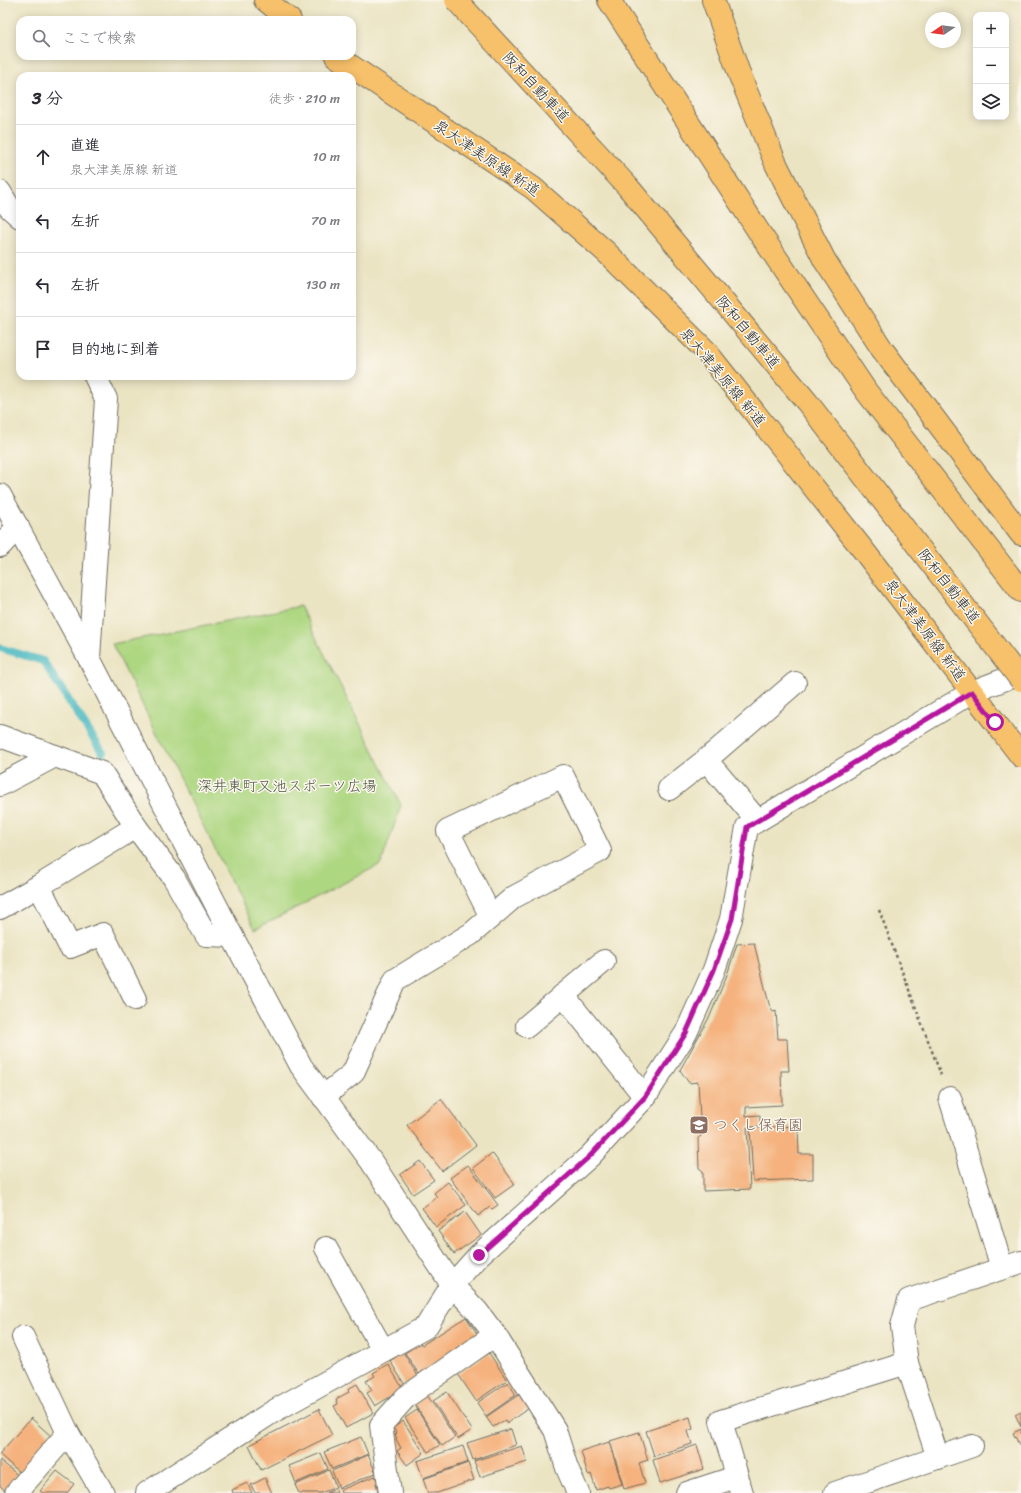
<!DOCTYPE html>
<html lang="ja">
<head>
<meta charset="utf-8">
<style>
  :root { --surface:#fff; --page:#f2f2f3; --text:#2b2b33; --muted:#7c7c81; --line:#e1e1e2 }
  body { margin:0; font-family:Sriracha,"Klee One",sans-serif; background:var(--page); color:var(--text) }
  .controls { position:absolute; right:12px; top:12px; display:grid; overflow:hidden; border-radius:8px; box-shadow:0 2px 10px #0003 }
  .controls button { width:36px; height:36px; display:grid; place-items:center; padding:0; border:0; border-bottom:1px solid var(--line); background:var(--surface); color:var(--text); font:20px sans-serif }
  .compass { position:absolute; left:925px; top:12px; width:36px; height:36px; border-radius:50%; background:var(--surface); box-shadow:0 2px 10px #0003; rotate:257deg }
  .stop { position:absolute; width:12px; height:12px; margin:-9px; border:3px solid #b5179e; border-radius:50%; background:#fff }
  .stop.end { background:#b5179e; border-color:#fff; box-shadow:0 1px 4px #0008 }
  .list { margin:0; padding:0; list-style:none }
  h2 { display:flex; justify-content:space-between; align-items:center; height:52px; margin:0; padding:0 16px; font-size:17px }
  h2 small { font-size:13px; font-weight:400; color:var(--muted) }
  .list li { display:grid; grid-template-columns:26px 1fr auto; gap:12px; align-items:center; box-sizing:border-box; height:64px; padding:0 16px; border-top:1px solid var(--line) }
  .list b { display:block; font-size:15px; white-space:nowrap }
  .list p { margin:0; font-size:13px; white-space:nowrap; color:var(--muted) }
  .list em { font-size:13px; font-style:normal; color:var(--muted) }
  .icon { flex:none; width:22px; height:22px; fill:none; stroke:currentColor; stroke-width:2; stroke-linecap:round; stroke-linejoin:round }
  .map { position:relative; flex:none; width:1021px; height:1493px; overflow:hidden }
  .search { position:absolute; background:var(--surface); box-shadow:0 2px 10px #0003; left:16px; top:16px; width:340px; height:44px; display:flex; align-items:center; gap:10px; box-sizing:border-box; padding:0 14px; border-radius:12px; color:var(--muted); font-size:15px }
  .panel { position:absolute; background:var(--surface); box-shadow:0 2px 10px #0003; left:16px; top:72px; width:340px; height:308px; border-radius:12px }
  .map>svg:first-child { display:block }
</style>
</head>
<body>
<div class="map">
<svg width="1021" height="1493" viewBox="0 0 1021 1493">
  <rect width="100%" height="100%" fill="#fbf7ec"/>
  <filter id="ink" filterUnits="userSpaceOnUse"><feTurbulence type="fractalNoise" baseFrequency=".025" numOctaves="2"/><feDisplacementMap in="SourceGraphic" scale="8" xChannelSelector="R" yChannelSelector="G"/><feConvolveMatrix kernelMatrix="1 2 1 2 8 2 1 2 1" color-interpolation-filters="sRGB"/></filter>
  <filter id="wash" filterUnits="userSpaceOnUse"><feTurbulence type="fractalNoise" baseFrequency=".012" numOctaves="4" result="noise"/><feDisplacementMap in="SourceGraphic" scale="16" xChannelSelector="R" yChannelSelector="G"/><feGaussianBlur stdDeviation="0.9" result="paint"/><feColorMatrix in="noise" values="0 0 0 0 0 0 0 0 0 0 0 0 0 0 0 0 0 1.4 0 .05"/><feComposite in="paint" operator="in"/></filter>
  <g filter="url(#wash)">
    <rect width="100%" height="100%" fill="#ebe4c3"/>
    <!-- green -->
    <path fill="#aed782" stroke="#6c8156" d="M 300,606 L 401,805 L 381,864 L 255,929 L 112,644 Z"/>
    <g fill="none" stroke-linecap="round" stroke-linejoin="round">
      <!-- stream -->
      <path stroke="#4ab9c1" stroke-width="8" d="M 0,648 L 43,661 L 103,753"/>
    </g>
    <g id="blocks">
      <!-- building -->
      <g fill="#f5b27e">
        <path d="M 754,943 L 769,1004 L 773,1012 L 776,1011 L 778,1039 L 787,1039 L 789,1071 L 781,1071 L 782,1105 L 746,1107 L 746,1116 L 760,1115 L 760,1127 L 747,1127 L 750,1189 L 703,1191 L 703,1171 L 699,1168 L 698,1138 L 701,1136 L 698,1082 L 689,1083 L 680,1070 L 710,1016 L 727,975 L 737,944 Z"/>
        <path d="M 441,1099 L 476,1145 L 442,1171 L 407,1125 Z"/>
        <path d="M 798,1126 L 799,1154 L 813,1154 L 813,1179 L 753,1181 L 750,1128 Z"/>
        <path d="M 492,1153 L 515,1184 L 495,1198 L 473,1168 Z"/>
        <path d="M 420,1161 L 434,1180 L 413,1194 L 400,1175 Z"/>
        <path d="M 468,1165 L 498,1205 L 492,1209 L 490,1207 L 478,1216 L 450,1178 Z"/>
        <path d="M 448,1182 L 466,1205 L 436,1227 L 422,1208 L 437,1197 L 434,1193 Z"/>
        <path d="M 465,1212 L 481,1235 L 454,1254 L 438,1231 Z"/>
        <path d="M 466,1317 L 478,1335 L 419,1374 L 405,1353 L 420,1343 L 422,1345 Z"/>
        <path d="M 403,1352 L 418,1376 L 405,1385 L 390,1361 Z"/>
        <path d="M 489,1353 L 507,1380 L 476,1401 L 458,1374 Z"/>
        <path d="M 388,1364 L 403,1389 L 375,1406 L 367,1393 L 372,1390 L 366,1381 L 375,1376 L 373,1373 Z"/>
        <path d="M 508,1382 L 516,1395 L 486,1416 L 477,1403 Z"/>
        <path d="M 357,1384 L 373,1413 L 346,1428 L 334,1406 L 338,1404 L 336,1399 L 349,1392 L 348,1389 Z"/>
        <path d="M 447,1392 L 472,1430 L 458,1439 L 433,1401 Z"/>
        <path d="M 520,1394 L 529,1408 L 507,1423 L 505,1420 L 493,1427 L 486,1417 Z"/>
        <path d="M 427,1395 L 455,1437 L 442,1446 L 414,1404 Z"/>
        <path d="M 319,1409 L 332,1435 L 261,1470 L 249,1445 Z"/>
        <path d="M 417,1410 L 440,1445 L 428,1452 L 405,1418 Z"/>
        <path d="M 1021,1411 L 1021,1427 L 1015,1414 Z"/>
        <path d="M 690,1417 L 693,1429 L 688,1431 L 692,1444 L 654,1456 L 646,1431 Z"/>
        <path d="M 31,1418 L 52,1437 L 20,1473 L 0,1455 L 0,1453 Z"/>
        <path d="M 403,1421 L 424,1453 L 407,1465 L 397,1451 L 401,1448 L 396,1439 L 397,1438 L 395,1435 L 397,1433 L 393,1428 Z"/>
        <path d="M 511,1429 L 516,1445 L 473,1460 L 467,1443 Z"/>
        <path d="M 1021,1429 L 1021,1448 L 1013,1433 Z"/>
        <path d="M 639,1432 L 648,1460 L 639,1463 L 645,1483 L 624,1489 L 610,1441 Z"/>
        <path d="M 361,1437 L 368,1454 L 332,1469 L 324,1452 Z"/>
        <path d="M 609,1442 L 622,1484 L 609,1488 L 608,1486 L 596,1490 L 591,1474 L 588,1475 L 581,1451 Z"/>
        <path d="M 697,1445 L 704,1469 L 660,1483 L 653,1460 Z"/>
        <path d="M 463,1446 L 468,1462 L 423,1478 L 417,1461 Z"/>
        <path d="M 522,1446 L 527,1462 L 480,1477 L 474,1461 Z"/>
        <path d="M 321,1453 L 328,1469 L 296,1483 L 289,1466 Z"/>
        <path d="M 368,1455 L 376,1473 L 339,1488 L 332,1471 Z"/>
        <path d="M 0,1460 L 20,1477 L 7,1492 L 0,1486 Z"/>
        <path d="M 468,1463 L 474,1480 L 437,1493 L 428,1493 L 423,1479 Z"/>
        <path d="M 329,1470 L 336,1487 L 321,1493 L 299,1493 L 295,1485 Z"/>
        <path d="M 57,1471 L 74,1484 L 67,1493 L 43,1493 L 40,1491 Z"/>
        <path d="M 375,1476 L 378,1483 L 376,1483 L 378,1491 L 373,1493 L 341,1493 L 340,1490 Z"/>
        <path d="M 265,1478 L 272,1493 L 255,1493 L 251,1485 Z"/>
        <path d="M 247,1483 L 252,1493 L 233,1493 L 232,1490 Z"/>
        <path d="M 335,1489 L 337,1493 L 326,1493 Z"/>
      </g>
    </g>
  </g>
  <g filter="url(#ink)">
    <use href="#blocks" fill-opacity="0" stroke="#6e6c60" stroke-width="1"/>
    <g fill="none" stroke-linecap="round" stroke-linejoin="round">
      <defs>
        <g id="minor">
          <path d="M 0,192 L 9,207 L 20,217"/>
          <path d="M 0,495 L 89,658"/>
          <path d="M 0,546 L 18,527"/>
          <path d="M 89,658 L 106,399 L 95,376"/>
          <path d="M 0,736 L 102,773 L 136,827 L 174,878 L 206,935 L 232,936"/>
          <path d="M 706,760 L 757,820"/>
          <path d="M 0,785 L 55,756"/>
          <path d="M 669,789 L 706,760 L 795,683"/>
          <path d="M 39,886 L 70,947 L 103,934 L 135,999"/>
          <path d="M 0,908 L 39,886 L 136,827"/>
          <path d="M 563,995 L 645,1097"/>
          <path d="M 527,1026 L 604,961"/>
          <path d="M 323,1097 L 353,1073 L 395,980 L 471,934 L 514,897 L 600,851 L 563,776 L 448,831 L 491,917"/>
          <path d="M 950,1098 L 1002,1268"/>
          <path d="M 326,1248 L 383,1350"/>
          <path d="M 23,1337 L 68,1433 L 103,1493"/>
          <path d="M 938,1458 L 907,1363 L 902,1326 L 909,1300 L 1021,1262"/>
          <path d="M 16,1493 L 68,1433"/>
          <path d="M 390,1493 L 381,1425 L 406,1397 L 495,1335"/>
          <path d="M 578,1493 L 567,1468 L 555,1430 L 495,1335 L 477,1311 L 452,1285 L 479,1255 L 590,1156 L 645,1097 L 686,1033 L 714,970 L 731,919 L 747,827 L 972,692 L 1021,673"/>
          <path d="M 687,1493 L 736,1477"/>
          <path d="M 742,1493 L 721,1421 L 907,1363"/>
          <path d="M 835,1493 L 972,1446"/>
        </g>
        <path id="tertiary" d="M 89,658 L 232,936 L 301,1066 L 371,1161 L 452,1285 L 426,1327 L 274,1411 L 147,1493"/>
        <g id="primary">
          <path d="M 265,0 L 290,20"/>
          <path d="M 713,0 L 740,76 L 776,164 L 825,261 L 882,349 L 1021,534"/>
          <path d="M 336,56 L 533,188 L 606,252 L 705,350 L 864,551 L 1021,756"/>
        </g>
        <path id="motorway" d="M 609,0 L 759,232 L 866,391 L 1021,591"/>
      </defs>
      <!-- minor casing -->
      <use href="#minor" stroke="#6e6c60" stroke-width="24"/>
      <!-- tertiary casing -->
      <use href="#tertiary" stroke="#6e6c60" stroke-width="24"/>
      <!-- primary casing -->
      <use href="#primary" stroke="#6e6c60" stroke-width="24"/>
      <!-- motorway casing -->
      <use href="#motorway" stroke="#6e6c60" stroke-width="24"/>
      <!-- path -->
      <path stroke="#6e6c60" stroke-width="2.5" stroke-dasharray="3 3" stroke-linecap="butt" d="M 879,910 L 941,1075"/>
      <!-- minor -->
      <use href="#minor" stroke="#fff" stroke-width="22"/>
      <!-- tertiary -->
      <use href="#tertiary" stroke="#fff" stroke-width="22"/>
      <!-- primary -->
      <use href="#primary" stroke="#f7c06b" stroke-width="22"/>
      <!-- motorway -->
      <use href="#motorway" stroke="#f7c06b" stroke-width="22"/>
      <defs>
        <path id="motorway-bridge" d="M 456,0 L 628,187 L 807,402 L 1021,680"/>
      </defs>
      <!-- motorway-bridge casing -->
      <use href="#motorway-bridge" stroke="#6e6c60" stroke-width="24" stroke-linecap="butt"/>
      <!-- motorway-bridge -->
      <use href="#motorway-bridge" stroke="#f7c06b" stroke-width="22"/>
    </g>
  </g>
  <g fill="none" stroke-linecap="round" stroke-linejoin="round" filter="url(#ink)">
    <!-- route -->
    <path stroke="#b5179e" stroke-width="5" d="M 479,1255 L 590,1156 L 645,1097 L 686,1033 L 714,970 L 732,919 L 747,827 L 972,692 L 995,722"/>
  </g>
  <!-- icons -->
  <defs>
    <symbol id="school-square" viewBox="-11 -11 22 22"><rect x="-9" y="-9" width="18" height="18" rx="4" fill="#8d6e63" stroke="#fbf7ec"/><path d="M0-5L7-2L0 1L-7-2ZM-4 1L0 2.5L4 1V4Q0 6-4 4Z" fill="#fff"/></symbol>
  </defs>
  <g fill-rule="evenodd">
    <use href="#school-square" x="688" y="1114" width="22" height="22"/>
  </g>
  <g text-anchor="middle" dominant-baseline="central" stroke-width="3" stroke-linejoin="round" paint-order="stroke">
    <!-- street labels -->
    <g font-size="15" fill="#2b2b2b" stroke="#fbf7ec">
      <text transform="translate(536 87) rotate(47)">阪和自動車道</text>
      <text transform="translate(487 158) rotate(34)">泉大津美原線 新道</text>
      <text transform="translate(748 332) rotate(50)">阪和自動車道</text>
      <text transform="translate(723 377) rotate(50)">泉大津美原線 新道</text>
      <text transform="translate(949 586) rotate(52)">阪和自動車道</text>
      <text transform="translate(925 630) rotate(53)">泉大津美原線 新道</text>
    </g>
    <!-- park labels -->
    <g font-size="15" fill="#4c5641" stroke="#fbf7ec">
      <text x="287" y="786">深井東町又池スポーツ広場</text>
    </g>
    <!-- education labels -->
    <g font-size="15" fill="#785e54" stroke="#fbf7ec" text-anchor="start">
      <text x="713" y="1125">つくし保育園</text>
    </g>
  </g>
</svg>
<div class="controls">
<button>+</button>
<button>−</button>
<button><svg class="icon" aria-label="layers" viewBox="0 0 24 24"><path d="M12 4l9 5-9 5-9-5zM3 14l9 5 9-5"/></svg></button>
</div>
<svg class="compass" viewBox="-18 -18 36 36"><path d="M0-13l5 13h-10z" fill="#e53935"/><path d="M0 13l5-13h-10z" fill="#7c7c81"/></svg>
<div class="stop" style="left:995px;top:722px"></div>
<div class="stop end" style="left:479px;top:1255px"></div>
<div class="search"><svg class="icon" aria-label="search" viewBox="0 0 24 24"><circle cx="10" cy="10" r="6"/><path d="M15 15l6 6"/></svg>ここで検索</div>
<section class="panel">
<h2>3 分<small>徒歩 · 210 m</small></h2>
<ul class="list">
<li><svg class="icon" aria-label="ahead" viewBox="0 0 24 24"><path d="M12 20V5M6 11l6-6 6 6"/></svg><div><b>直進</b><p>泉大津美原線 新道</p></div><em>10 m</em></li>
<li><svg class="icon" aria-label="left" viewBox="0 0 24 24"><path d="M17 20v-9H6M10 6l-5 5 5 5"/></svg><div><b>左折</b></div><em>70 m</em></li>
<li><svg class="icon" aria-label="left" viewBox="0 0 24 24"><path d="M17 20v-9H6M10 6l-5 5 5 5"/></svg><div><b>左折</b></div><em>130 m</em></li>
<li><svg class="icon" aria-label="arrive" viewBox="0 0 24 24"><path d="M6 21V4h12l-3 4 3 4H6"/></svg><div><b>目的地に到着</b></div></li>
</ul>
</section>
</div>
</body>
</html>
